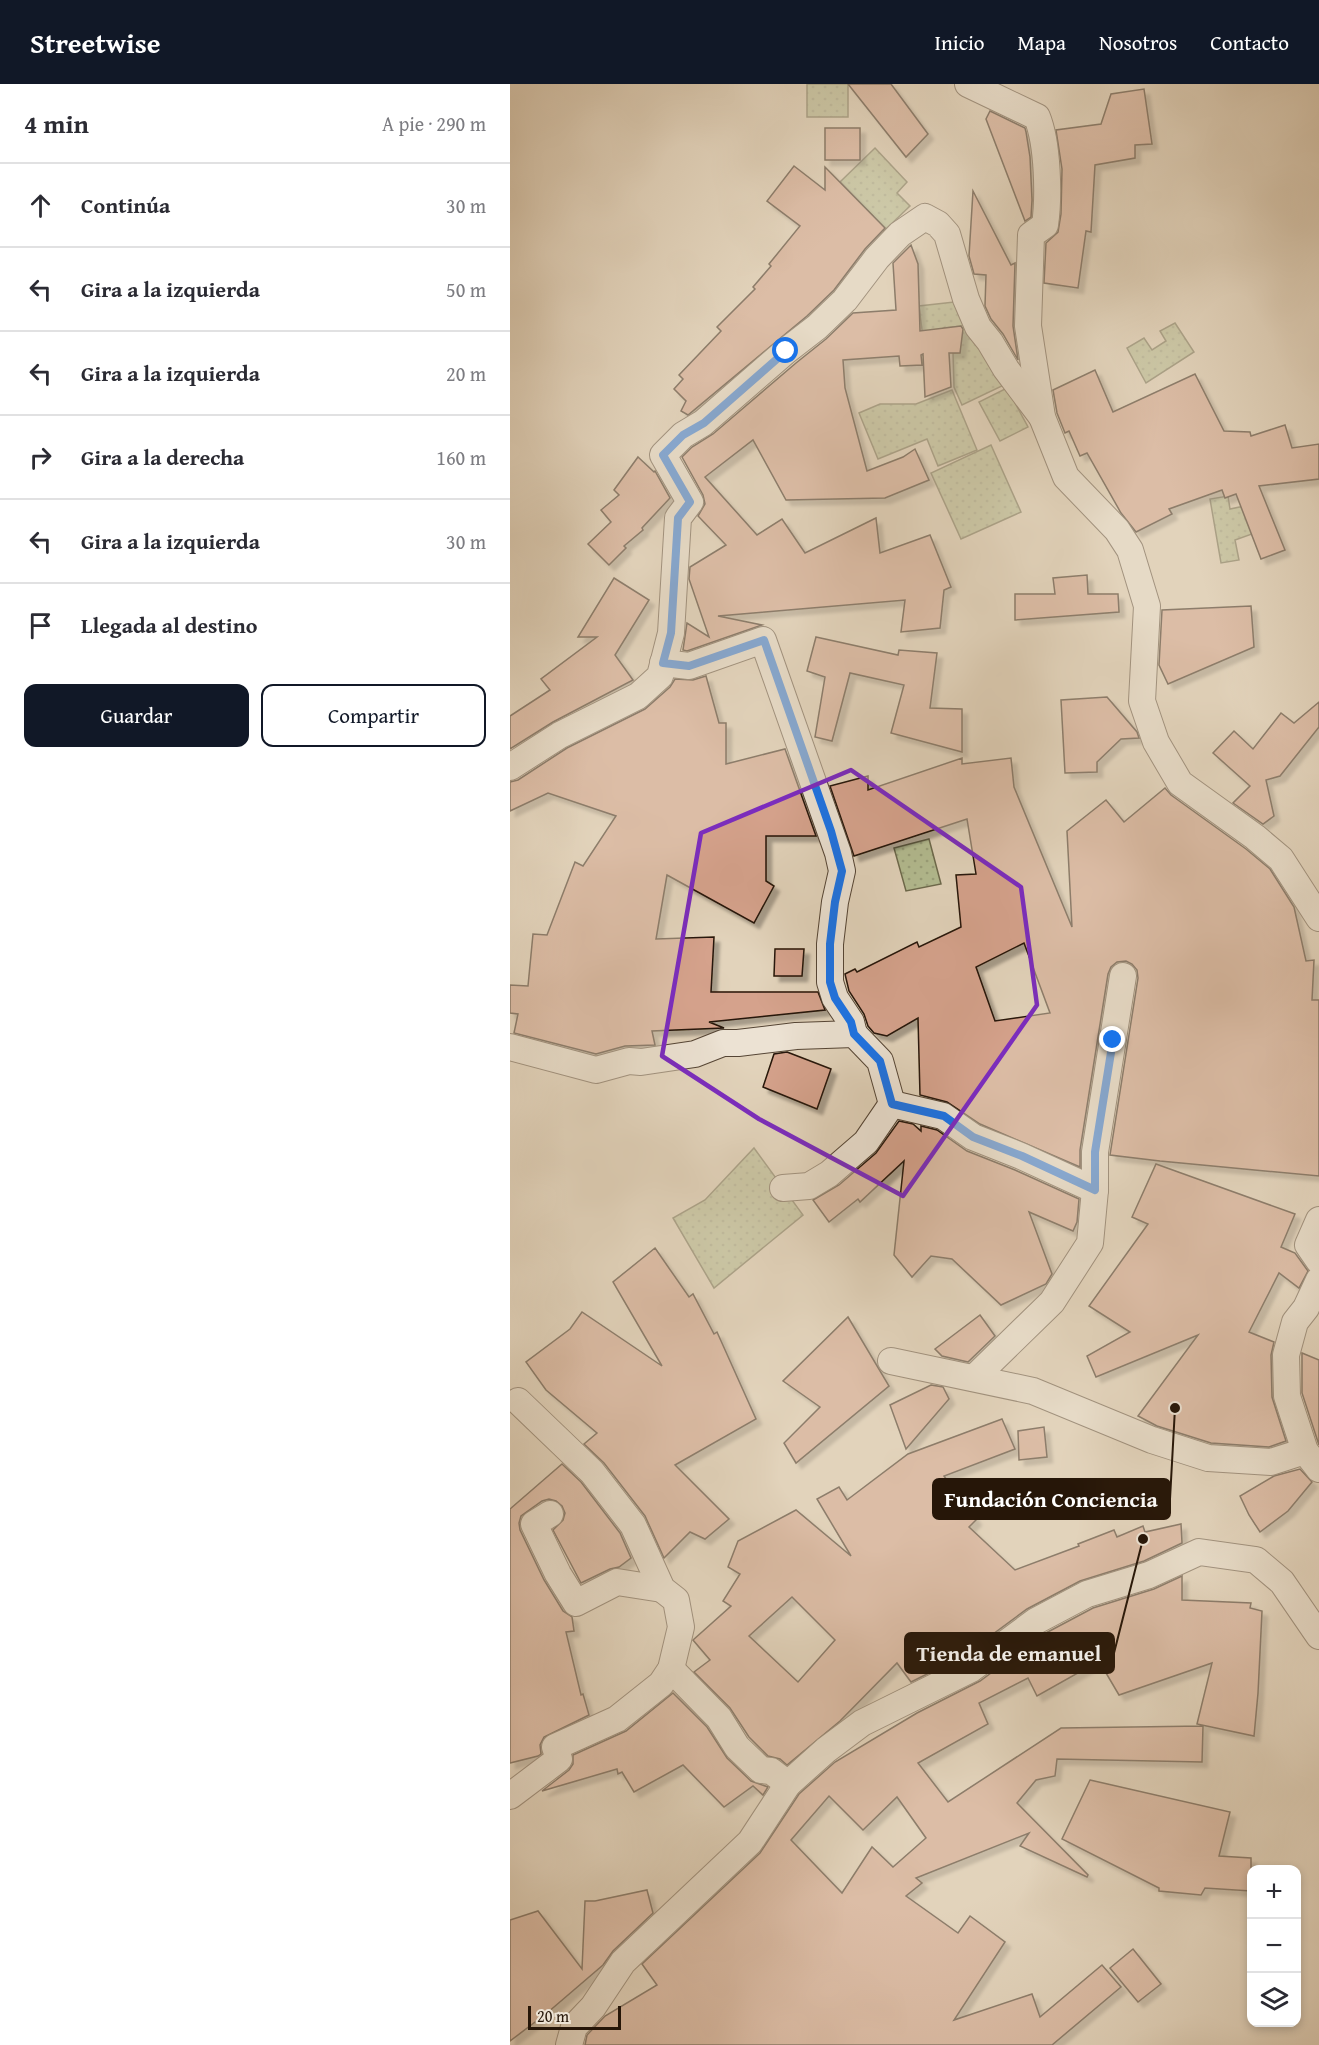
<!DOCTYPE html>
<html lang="es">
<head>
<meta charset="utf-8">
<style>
  :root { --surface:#fff; --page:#f2f2f3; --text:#2b2b33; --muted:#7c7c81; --line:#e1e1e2; --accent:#111827 }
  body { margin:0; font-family:"Gentium Book Plus",serif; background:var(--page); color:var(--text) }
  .controls { position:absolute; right:18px; bottom:18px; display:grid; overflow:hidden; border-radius:12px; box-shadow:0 3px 9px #0003 }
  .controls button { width:54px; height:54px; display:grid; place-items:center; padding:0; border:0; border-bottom:2px solid var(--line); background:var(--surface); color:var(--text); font:30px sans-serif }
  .scale { position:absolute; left:18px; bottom:15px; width:93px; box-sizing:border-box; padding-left:6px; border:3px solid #261608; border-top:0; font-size:16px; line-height:21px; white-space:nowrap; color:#261608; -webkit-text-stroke:4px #ece2d3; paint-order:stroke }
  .stop { position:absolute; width:18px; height:18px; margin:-14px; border:4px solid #1a73e8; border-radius:50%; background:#fff }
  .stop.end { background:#1a73e8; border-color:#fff; box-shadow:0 2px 6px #0008 }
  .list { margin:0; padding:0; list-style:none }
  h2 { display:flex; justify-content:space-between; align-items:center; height:78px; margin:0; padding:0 24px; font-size:26px }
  h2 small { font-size:20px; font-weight:400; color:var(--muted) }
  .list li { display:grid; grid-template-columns:39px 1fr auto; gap:18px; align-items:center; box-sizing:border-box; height:84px; padding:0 24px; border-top:2px solid var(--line) }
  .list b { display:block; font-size:22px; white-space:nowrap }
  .list em { font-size:20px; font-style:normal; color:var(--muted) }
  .actions { display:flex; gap:12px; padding:18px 24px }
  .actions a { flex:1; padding:14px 0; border:2px solid var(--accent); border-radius:12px; text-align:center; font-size:21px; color:var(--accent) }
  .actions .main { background:var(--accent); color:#fff }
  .icon { flex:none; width:33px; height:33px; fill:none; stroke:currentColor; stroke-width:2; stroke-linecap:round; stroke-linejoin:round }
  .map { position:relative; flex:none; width:809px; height:1961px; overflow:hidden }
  header { display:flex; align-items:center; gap:36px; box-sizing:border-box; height:84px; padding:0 30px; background:var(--accent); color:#fff }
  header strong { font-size:28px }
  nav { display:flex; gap:33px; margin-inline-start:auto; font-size:21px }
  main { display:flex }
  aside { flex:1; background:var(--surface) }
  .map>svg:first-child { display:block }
</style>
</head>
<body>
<header>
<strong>Streetwise</strong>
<nav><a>Inicio</a><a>Mapa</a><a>Nosotros</a><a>Contacto</a></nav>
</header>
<main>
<aside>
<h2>4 min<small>A pie · 290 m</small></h2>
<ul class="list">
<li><svg class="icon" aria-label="ahead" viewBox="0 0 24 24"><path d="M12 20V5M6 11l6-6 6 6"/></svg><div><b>Continúa</b></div><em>30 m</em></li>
<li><svg class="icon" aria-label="left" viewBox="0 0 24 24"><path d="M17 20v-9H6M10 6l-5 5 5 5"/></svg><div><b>Gira a la izquierda</b></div><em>50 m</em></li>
<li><svg class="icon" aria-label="left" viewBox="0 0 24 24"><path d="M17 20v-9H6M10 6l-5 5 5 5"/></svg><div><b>Gira a la izquierda</b></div><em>20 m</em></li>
<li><svg class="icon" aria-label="right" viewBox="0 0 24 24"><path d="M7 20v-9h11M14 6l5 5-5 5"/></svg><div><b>Gira a la derecha</b></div><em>160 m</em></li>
<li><svg class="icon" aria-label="left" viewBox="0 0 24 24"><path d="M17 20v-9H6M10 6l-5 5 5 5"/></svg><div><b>Gira a la izquierda</b></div><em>30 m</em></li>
<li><svg class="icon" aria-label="arrive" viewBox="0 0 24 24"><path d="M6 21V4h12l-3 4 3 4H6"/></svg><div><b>Llegada al destino</b></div></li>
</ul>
<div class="actions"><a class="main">Guardar</a><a>Compartir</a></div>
</aside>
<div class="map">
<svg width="809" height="1961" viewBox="0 0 809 1961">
  <defs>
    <pattern id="grass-dots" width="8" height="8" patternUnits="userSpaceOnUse" patternTransform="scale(1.5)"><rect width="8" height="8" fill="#b3bc91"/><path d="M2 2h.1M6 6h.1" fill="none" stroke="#9aa17c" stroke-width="1.8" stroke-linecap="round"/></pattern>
    <filter id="shadow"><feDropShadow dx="5.5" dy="5.5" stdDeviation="1.5" flood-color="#0004"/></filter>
  </defs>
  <rect width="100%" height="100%" fill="#e2d3bb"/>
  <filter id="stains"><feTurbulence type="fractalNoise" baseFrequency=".00333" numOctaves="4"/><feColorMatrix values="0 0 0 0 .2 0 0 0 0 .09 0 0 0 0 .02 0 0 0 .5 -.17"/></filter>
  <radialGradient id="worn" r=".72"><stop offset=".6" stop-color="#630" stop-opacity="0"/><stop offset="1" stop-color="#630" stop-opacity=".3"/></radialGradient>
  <!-- grass -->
  <g fill="url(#grass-dots)" stroke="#6c694c" stroke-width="1.5">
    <rect x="297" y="0" width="41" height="33"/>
    <path d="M 365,64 L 397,98 L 387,109 L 400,122 L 374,147 L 361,134 L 363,132 L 330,98 Z"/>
    <path d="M 453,217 L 456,248 L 460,248 L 494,301 L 452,321 L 444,303 L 443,269 L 450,268 L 451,242 L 434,244 L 413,254 L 409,222 Z"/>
    <path d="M 665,239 L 684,268 L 636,299 L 617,264 L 634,254 L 642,266 L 656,257 L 650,247 Z"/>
    <path d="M 497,304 L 518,343 L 490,357 L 469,318 Z"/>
    <path d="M 442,306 L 467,366 L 428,382 L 417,355 L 368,375 L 349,329 L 370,320 L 406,320 Z"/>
    <path d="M 481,361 L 511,428 L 451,455 L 421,389 Z"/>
    <path d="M 718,412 L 720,425 L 753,418 L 742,450 L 725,456 L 729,476 L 711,479 L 700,415 Z"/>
    <path d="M 419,755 L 431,800 L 396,807 L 384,764 Z"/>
    <path d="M 244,1064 L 293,1131 L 204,1204 L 163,1134 L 195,1116 Z"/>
  </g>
  <!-- building -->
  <g fill="#d5a28c" stroke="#261608" stroke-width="1.5" fill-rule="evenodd" filter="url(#shadow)">
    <path d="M 338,0 L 381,0 L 418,50 L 396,73 Z"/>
    <path d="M 634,5 L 642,60 L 625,61 L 625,74 L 585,81 L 581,148 L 576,147 L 568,204 L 534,199 L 536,159 L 548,148 L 551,130 L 552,85 L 546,46 L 591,40 L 601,10 Z"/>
    <path d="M 480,27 L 515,44 L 516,48 L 520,73 L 522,116 L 521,133 L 515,137 L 476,35 Z"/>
    <rect x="315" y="44" width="35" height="32"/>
    <path d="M 284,82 L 315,106 L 315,83 L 375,144 L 355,165 L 324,206 L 297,232 L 178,331 L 171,327 L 176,317 L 164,305 L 173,295 L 169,291 L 211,247 L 207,243 L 245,205 L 243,203 L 261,182 L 259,180 L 290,142 L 257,117 Z"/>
    <path d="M 463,107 L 501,181 L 505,179 L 503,242 L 508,276 L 493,250 L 481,235 L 475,222 L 476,191 L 464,190 L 459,172 Z"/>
    <path d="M 401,161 L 408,180 L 410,247 L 451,242 L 453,245 L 450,269 L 439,269 L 441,303 L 415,313 L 413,270 L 411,271 L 412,281 L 390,282 L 389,272 L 333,276 L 335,304 L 357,387 L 393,373 L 405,365 L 419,396 L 375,414 L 276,416 L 243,356 L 195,393 L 247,451 L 272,435 L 295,469 L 366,434 L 370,469 L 420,451 L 441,503 L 434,506 L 430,544 L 391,548 L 395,516 L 208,532 L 252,541 L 177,567 L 173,566 L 177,539 L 199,553 L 179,495 L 180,483 L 216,461 L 188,432 L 195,420 L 193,411 L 172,373 L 182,363 L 203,350 L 286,279 L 316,255 L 343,229 L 386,226 L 383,179 Z"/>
    <path d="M 585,286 L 603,328 L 685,290 L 714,347 L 740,348 L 741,352 L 775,341 L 782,364 L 809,360 L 809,395 L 749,402 L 775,466 L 751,475 L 726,410 L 715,414 L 712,406 L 659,425 L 662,430 L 626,448 L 611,429 L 577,369 L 570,372 L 559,347 L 555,349 L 547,329 L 543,306 Z"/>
    <path d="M 128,373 L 144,388 L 145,387 L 160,414 L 132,444 L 133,446 L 114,462 L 116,464 L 99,481 L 78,460 L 101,438 L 91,426 L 109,411 L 104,406 Z"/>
    <path d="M 577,491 L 578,510 L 608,510 L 609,528 L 505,536 L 505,510 L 545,510 L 543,494 Z"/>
    <path d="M 104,494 L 139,516 L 105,571 L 123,596 L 43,638 L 0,665 L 0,632 L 40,606 L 31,595 L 87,553 L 68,553 Z"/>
    <path d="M 741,522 L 744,563 L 658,600 L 649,581 L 652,526 Z"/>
    <path d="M 306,553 L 388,571 L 389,566 L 427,569 L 420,624 L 452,625 L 452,668 L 381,649 L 394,601 L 340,589 L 322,657 L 305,653 L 315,593 L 297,587 Z"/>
    <path d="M 196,592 L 209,639 L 216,639 L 216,680 L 275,665 L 306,752 L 256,752 L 256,797 L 264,802 L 244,839 L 157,791 L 146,855 L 204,853 L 201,908 L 308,908 L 315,926 L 199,938 L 214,944 L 142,947 L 145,961 L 115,962 L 86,970 L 4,949 L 8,930 L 0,929 L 0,901 L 18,902 L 23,850 L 37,851 L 65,778 L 73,782 L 106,732 L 38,709 L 0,727 L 0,698 L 8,696 L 57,664 L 135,625 L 160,603 L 165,595 L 183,596 Z"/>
    <path d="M 597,613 L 627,648 L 629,654 L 611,655 L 587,678 L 587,688 L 555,689 L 551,616 Z"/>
    <path d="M 809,618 L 809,643 L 770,692 L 756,696 L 764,732 L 753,740 L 723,719 L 740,702 L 703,669 L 724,647 L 743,665 L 771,629 L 784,639 Z"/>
    <path d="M 452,674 L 452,680 L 501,674 L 504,703 L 562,843 L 557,747 L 596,716 L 614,738 L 655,704 L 661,711 L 736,765 L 760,785 L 784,823 L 796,877 L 804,876 L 802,916 L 809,916 L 809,1092 L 650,1077 L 600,1071 L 628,894 L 627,886 L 622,880 L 616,877 L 607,878 L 601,883 L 598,890 L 570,1066 L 570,1083 L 470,1040 L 437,1018 L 410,1011 L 408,934 L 377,952 L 364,949 L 358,942 L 354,930 L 339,907 L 335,890 L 345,885 L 347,888 L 407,858 L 409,863 L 451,843 L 446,791 L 466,790 L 457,735 L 344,772 L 320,702 L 358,692 L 358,706 ZM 514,859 L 540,929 L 485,937 L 466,883 Z"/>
    <path d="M 265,865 L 294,865 L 292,892 L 264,892 Z"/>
    <path d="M 277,968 L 321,985 L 307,1025 L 253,1003 L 264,970 Z"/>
    <path d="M 389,1037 L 403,1040 L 411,1047 L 411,1042 L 427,1046 L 457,1067 L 505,1086 L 569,1115 L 567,1138 L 563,1147 L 519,1128 L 542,1190 L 536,1200 L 491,1221 L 442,1175 L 421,1172 L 402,1193 L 384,1171 L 394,1077 L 350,1118 L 348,1115 L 319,1138 L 303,1116 L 329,1101 L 366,1069 Z"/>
    <path d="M 646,1080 L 785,1130 L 771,1163 L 785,1169 L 798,1187 L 789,1204 L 769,1189 L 739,1248 L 764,1258 L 761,1271 L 762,1313 L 776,1357 L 759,1363 L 701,1359 L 647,1342 L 628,1332 L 688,1251 L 586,1293 L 577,1272 L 620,1248 L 579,1222 L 638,1140 L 622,1133 Z"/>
    <path d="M 145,1164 L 179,1213 L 183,1210 L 204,1250 L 207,1248 L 246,1335 L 165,1381 L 219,1435 L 195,1455 L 180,1448 L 154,1474 L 135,1432 L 94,1379 L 74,1360 L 87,1349 L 36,1306 L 16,1278 L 60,1245 L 72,1228 L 152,1282 L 103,1198 Z"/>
    <path d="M 470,1231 L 485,1252 L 458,1278 L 432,1272 L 425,1265 Z"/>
    <path d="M 338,1233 L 379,1302 L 286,1379 L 274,1359 L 310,1323 L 273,1297 Z"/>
    <path d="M 792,1269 L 809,1276 L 809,1361 L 792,1309 Z"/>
    <path d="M 421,1301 L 433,1303 L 439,1315 L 396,1365 L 380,1321 Z"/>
    <path d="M 492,1335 L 505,1365 L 434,1392 L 466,1436 L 459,1443 L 505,1486 L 569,1462 L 568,1460 L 604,1446 L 607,1453 L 633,1442 L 635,1448 L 671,1440 L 672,1459 L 634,1477 L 570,1497 L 517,1525 L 453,1572 L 401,1598 L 387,1579 L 330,1637 L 277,1681 L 270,1675 L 258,1672 L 239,1653 L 220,1624 L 184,1588 L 200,1576 L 183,1556 L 221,1522 L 213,1517 L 230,1490 L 218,1483 L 228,1457 L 286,1426 L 341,1472 L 307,1415 L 329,1403 L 337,1416 L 398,1370 ZM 282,1513 L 325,1556 L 288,1598 L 239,1552 Z"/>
    <path d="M 534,1343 L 537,1373 L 509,1376 L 508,1347 Z"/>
    <path d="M 52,1380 L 71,1398 L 110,1449 L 121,1474 L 109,1483 L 100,1485 L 71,1499 L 43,1446 L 53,1436 L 55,1429 L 52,1422 L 46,1417 L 39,1415 L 32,1417 L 11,1432 L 9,1439 L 10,1446 L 34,1496 L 53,1527 L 62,1533 L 64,1547 L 56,1548 L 71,1611 L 73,1610 L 79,1631 L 34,1653 L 30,1661 L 31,1670 L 28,1672 L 0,1679 L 0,1425 Z"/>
    <path d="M 790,1385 L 802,1398 L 778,1427 L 750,1448 L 739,1431 L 730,1412 L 764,1392 Z"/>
    <path d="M 672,1492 L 672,1516 L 741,1519 L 740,1524 L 752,1527 L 748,1609 L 744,1652 L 687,1640 L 702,1579 L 609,1611 L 589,1577 L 527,1612 L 518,1594 L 469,1619 L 478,1640 L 408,1679 L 438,1718 L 551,1644 L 693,1642 L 692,1678 L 547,1675 L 545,1692 L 526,1696 L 507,1719 L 578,1791 L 577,1793 L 510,1762 L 519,1749 L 406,1794 L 412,1799 L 396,1812 L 448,1849 L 460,1832 L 495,1858 L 444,1936 L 522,1910 L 530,1933 L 592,1881 L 611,1903 L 542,1961 L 75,1961 L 77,1951 L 95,1932 L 147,1901 L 132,1880 L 250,1769 L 289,1710 L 325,1678 L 407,1629 L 470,1597 L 534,1550 L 583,1524 L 644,1505 ZM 319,1712 L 353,1746 L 387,1713 L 416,1754 L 383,1783 L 362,1763 L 332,1809 L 281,1756 Z"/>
    <path d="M 163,1609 L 197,1643 L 217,1674 L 241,1697 L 258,1703 L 253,1711 L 243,1702 L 214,1723 L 173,1681 L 124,1708 L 112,1688 L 108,1690 L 107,1685 L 32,1707 L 59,1686 L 63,1680 L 63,1671 L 116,1647 Z"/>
    <path d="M 580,1696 L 720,1728 L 709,1772 L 741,1774 L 741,1807 L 695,1804 L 691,1811 L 649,1807 L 649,1804 L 552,1755 Z"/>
    <path d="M 137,1806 L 143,1829 L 103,1867 L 93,1881 L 37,1929 L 0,1957 L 0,1836 L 28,1827 L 72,1885 L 75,1817 L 85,1817 Z"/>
    <path d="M 623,1865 L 651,1900 L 628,1918 L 600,1884 Z"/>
  </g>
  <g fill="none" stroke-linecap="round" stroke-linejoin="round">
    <defs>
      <g id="street">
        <path d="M 458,0 L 527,33 C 538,60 539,113 535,141 L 521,151 L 518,242 L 532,333 L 556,393 L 607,446 L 620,466 L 637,522 L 632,617 L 646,658 L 670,699 L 745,753 L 771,775 L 809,834"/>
        <path d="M 153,579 L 179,582 L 253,556 L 328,769 L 332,787 L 325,818 L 320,860 L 320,898 L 325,914 L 341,938 L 344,950"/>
        <path d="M 0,683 L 50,651 L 128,612 L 150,592 L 161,549 L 168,434 L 180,418 L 153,371 L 173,351 L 193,339 L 276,267 L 307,243 L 335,216 L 367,174 L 390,150 L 415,133 L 428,140 L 437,150 L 456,215 L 468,243 L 480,258 L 496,285 L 532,333"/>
        <path d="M 0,963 L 86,986 L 119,977 L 131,978 L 185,970 L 213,959 L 228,959 L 286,952 L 344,950 L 370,977 L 382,1020"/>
        <path d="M 382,1020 L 433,1032 L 463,1053 L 511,1072 L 585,1106"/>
        <path d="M 273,1104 L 299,1102 L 319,1090 L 356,1058 L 382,1020"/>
        <path d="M 809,1136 L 798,1161 L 809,1177"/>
        <path d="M 809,1196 L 796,1224 L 785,1238 L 776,1271 L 777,1312 L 795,1367 L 809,1385"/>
        <path d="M 381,1277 L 523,1307 L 642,1356 L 698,1374 L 761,1378 L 795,1367"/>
        <path d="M 464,1294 L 542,1218 L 580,1159 L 585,1106 L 585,1068 L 613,892"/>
        <path d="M 40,1430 L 24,1440 L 48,1490 L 66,1519 L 107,1498 L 152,1505"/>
        <path d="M 161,1585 L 209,1634 L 227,1663 L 251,1686 L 261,1687 L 278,1700"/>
        <path d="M 0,1712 L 49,1675 L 45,1663 L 107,1635 L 151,1600 L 161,1585 L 171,1543 L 166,1516 L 152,1505 L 123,1441 L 82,1388 L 8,1317"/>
        <path d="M 59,1961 L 64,1943 L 83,1923 L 113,1878 L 240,1758 L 278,1700 L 316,1666 L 352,1639 L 461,1585 L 526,1537 L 577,1510 L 639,1491 L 689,1468 L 746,1476 L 772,1498 L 809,1552"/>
      </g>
    </defs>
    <!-- street casing -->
    <use href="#street" stroke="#554535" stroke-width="28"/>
    <!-- street -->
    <use href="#street" stroke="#ece2d3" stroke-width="26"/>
  </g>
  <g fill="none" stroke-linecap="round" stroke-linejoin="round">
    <!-- route -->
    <path stroke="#1a73e8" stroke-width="8" d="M 276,267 L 194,339 L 173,351 L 153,371 L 180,418 L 168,434 L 161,549 L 153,579 L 179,582 L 254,556 L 321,747 L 332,787 L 325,818 L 320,860 L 320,898 L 325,914 L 341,938 L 344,950 L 370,977 L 382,1020 L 434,1032 L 463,1053 L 512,1072 L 585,1106 L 585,1068 L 603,956"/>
  </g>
  <!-- marked area -->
  <path d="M0 0H809V1961H0ZM 341,686 L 511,803 L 527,921 L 393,1112 L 249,1035 L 152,972 L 191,749 Z" fill="#e2d3bb" fill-opacity=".55" fill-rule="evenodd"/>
  <path fill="none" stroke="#7b2cbf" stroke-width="4.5" stroke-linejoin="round" d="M 341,686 L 511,803 L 527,921 L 393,1112 L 249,1035 L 152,972 L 191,749 Z"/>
  <!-- callouts -->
  <path fill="none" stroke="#261608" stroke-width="2" d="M665 1324L660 1415M633 1455L604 1569"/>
  <g fill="#261608" stroke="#ece2d3" stroke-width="2">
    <circle cx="665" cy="1324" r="6"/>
    <circle cx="633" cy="1455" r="6"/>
  </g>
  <g fill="#261608" stroke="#261608" stroke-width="2">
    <rect x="423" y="1395" width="237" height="40" rx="6"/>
    <rect x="395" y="1549" width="209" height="40" rx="6"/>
  </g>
  <g font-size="22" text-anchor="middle" font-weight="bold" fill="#fff">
    <text x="541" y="1423">Fundación Conciencia</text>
    <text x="499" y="1577">Tienda de emanuel</text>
  </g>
  <rect width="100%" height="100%" filter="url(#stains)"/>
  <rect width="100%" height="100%" fill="url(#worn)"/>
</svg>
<div class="controls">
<button>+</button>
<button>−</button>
<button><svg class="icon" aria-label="layers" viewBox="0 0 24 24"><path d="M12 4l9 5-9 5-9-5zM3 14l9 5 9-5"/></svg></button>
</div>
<div class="scale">20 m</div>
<div class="stop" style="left:276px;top:267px"></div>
<div class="stop end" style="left:603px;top:956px"></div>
</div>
</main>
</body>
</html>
